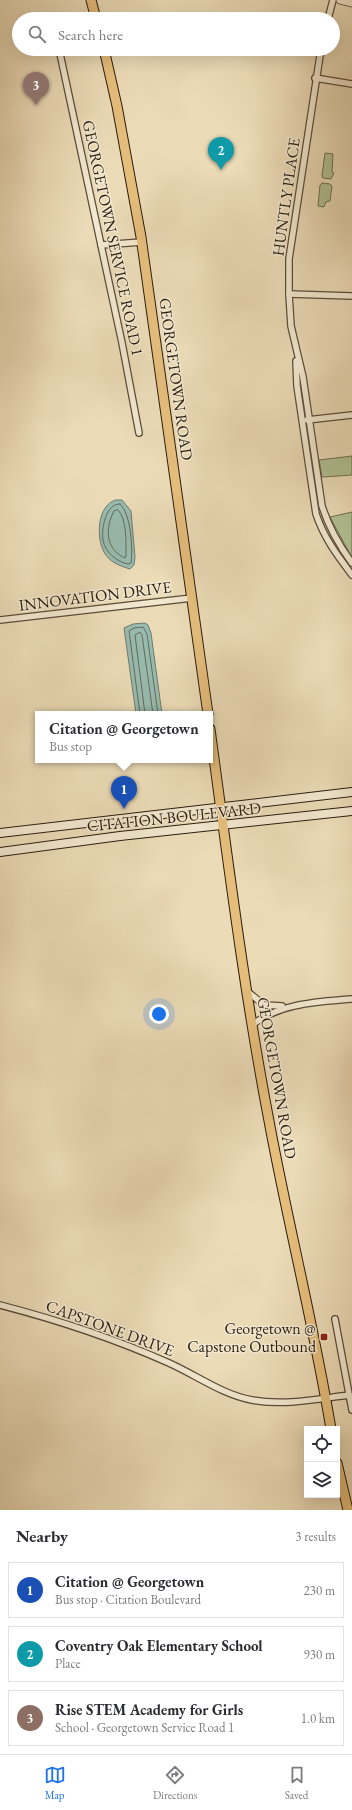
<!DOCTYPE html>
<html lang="en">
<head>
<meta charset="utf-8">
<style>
  :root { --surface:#fff; --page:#f7f7f7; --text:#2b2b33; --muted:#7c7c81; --line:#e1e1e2; --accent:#1a73e8 }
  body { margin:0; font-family:"EB Garamond",serif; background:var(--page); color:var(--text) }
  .controls { position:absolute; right:12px; bottom:12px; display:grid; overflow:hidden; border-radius:0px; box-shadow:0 4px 16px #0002 }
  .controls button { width:36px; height:36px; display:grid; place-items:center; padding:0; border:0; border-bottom:1px solid var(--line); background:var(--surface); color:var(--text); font:20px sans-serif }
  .you { position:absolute; left:159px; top:1014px; width:14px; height:14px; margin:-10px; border:3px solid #fff; border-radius:50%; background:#1a73e8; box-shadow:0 0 0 6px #1a73e833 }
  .badge { display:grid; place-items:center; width:26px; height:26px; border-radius:50%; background:var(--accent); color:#fff; font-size:13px; font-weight:700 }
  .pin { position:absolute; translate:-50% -33px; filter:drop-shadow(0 1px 2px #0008) }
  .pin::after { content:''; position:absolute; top:21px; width:14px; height:12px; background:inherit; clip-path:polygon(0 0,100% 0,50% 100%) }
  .popup { position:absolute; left:35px; top:711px; width:178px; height:52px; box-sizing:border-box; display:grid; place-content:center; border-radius:0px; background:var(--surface); filter:drop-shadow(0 1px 3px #0005); font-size:13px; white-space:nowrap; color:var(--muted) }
  .popup b { font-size:15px; color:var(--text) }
  .popup::after { content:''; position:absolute; left:50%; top:100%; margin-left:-8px; border:8px solid transparent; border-top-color:var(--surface) }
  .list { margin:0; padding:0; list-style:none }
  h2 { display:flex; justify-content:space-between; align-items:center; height:52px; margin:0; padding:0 16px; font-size:17px }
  h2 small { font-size:13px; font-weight:400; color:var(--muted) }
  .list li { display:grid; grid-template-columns:26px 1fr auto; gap:12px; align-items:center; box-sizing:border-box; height:56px; margin:0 8px 8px; padding:0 8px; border:1px solid var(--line); border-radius:0px }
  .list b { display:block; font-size:15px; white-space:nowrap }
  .list p { margin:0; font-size:13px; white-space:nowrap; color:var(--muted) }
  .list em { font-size:13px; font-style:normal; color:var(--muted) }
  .icon { flex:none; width:22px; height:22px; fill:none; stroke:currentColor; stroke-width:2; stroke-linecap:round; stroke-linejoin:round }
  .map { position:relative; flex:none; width:352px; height:1510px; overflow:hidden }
  .search { position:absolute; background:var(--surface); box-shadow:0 4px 16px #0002; left:12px; right:12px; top:12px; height:44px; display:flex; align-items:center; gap:10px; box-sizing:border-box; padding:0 14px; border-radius:22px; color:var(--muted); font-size:15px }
  .sheet { height:244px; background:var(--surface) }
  nav { display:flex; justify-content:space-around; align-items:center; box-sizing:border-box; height:56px; border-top:1px solid var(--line); background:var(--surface); font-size:11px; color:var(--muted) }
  nav a { display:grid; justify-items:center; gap:2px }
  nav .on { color:var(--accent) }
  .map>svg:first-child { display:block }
</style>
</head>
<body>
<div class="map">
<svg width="352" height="1510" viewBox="0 0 352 1510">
  <rect width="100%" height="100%" fill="#ebdbb7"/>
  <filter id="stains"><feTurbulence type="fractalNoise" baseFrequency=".005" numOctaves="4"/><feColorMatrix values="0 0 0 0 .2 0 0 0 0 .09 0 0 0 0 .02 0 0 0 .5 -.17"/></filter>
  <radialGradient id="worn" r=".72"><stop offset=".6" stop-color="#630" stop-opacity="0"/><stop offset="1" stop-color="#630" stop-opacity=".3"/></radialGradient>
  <!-- green -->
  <g fill="#b1c194" stroke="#6e6f52">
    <path d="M 325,153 L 333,154 L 332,172 L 334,173 L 331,179 L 323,178 L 322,176 Z"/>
    <path d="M 322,183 L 330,184 L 332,186 L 330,201 L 326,202 L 324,207 L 318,206 L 320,185 Z"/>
    <path d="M 352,456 L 352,475 L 322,477 L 319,460 Z"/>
    <path d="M 352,512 L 352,558 L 330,517 Z"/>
  </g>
  <!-- water -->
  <g fill="#98bbaf" stroke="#6c7c6f">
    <path d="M 116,500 L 122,500 L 131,511 L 135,557 L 134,565 L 130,569 C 120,566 109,562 104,552 C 96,538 97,505 116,500 Z"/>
    <path d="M 145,623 L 148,625 L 151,633 L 162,714 L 136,714 L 124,628 L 133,624 Z"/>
  </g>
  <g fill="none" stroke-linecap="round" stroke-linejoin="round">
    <!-- shore -->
    <g stroke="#616c5f" stroke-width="1">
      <path d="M 120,504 C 131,514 133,548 131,563 L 128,564 C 117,562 105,552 103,540 C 101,529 106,503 120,504 Z"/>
      <path d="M 118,510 C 127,518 126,544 126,556 L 125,558 C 105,549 105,528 114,511 Z"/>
      <path d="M 140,714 L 129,631 L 134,628 L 143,627 L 147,634 L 158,714"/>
      <path d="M 145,714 L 135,635 L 140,632 L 142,635 L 153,714"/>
    </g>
    <defs>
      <g id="minor">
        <path d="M 328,19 L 333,0"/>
        <path d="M 59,49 L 122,343 L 139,433"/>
        <path d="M 321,49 L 289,259 L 289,294 L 291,326 L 303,377 L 322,506 C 329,528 338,544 352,563"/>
        <path d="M 315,78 L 352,84"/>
        <path d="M 101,245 L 142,242"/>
        <path d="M 289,294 L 352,296"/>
        <path d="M 296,361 L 297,386 L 316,514 C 324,538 337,555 352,575"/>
        <path d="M 307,420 L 352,415"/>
        <path d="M 0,620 L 192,598"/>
        <path d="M 248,992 L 264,1005 L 282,1006"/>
        <path d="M 252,1025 C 280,1003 318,1002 352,999"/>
        <path d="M 0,1305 C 58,1320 115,1339 169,1363 C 196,1375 223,1395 252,1400 C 284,1406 317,1399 349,1395"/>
        <path d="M 335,1319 L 352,1410"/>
      </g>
      <path id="tertiary" d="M 340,0 L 352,3"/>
      <g id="secondary">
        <path d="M 0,833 L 352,792"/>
        <path d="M 0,852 L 120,836 L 352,811"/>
      </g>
      <g id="primary">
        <path d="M 91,0 L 96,19"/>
        <path d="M 104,49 L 117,106 L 141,237 L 208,714"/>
        <path d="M 210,729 C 228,860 244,991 269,1121 C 288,1224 314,1326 331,1429"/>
        <path d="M 337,1463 L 348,1510"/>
      </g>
    </defs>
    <!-- minor casing -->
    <use href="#minor" stroke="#5a4c39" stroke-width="8"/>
    <!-- tertiary casing -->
    <use href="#tertiary" stroke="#5a4c39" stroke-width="9"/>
    <!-- secondary casing -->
    <use href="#secondary" stroke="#2a1d0f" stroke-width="10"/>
    <!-- primary casing -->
    <use href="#primary" stroke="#2a1d0f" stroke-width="11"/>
    <!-- minor -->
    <use href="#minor" stroke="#f2e8d0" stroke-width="5.5"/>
    <!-- tertiary -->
    <use href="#tertiary" stroke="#f2e8d0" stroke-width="7"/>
    <!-- secondary -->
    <use href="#secondary" stroke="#f2e8d0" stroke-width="8"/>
    <!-- primary -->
    <use href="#primary" stroke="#e6be7c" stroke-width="9"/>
  </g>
  <!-- markers -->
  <rect fill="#8f2418" stroke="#f2e8d0" stroke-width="1.5" x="320" y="1333" width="8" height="8" rx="2"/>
  <g text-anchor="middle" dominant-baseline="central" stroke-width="3" stroke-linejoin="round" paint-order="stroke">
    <!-- street labels -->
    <g font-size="16" fill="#2a1d0f" stroke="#f2e8d0">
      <text transform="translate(286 197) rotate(-82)">HUNTLY PLACE</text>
      <text transform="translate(113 238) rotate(78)">GEORGETOWN SERVICE ROAD 1</text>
      <text transform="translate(176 379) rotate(82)">GEORGETOWN ROAD</text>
      <text transform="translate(95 596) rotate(-7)">INNOVATION DRIVE</text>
      <text transform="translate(174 817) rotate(-6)">CITATION BOULEVARD</text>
      <text transform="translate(277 1078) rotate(80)">GEORGETOWN ROAD</text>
      <text transform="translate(110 1328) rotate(20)">CAPSTONE DRIVE</text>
    </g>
    <!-- poi labels -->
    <g font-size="16" fill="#2a1d0f" stroke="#f2e8d0" text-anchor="end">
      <text x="316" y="1328">Georgetown @<tspan x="316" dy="18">Capstone Outbound</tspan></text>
    </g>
  </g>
  <rect width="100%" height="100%" filter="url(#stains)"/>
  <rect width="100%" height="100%" fill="url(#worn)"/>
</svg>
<div class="controls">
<button><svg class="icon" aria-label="locate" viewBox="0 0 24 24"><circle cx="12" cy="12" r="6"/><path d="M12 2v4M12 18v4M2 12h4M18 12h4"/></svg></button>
<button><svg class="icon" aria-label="layers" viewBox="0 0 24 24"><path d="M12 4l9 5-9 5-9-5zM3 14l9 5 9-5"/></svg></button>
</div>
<div class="you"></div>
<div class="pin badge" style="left:124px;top:809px;background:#1a4fb4">1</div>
<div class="popup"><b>Citation @ Georgetown</b>Bus stop</div>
<div class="pin badge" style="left:221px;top:170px;background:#0f9aa8">2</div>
<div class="pin badge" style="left:36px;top:105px;background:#8d6e63">3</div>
<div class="search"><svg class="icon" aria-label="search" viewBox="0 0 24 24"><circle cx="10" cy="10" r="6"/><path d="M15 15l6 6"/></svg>Search here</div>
</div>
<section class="sheet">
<h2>Nearby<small>3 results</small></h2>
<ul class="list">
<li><span class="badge" style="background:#1a4fb4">1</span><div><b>Citation @ Georgetown</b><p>Bus stop · Citation Boulevard</p></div><em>230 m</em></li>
<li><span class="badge" style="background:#0f9aa8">2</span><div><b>Coventry Oak Elementary School</b><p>Place</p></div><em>930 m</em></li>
<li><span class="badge" style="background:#8d6e63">3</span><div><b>Rise STEM Academy for Girls</b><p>School · Georgetown Service Road 1</p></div><em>1.0 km</em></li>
</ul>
</section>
<nav>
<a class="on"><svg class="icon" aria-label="map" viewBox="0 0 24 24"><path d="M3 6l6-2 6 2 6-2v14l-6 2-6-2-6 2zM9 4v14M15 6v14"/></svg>Map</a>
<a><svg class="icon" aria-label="directions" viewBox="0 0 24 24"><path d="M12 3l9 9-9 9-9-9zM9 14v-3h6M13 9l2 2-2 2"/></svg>Directions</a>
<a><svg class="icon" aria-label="saved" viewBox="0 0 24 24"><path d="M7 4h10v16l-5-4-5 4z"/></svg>Saved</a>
</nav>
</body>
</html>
